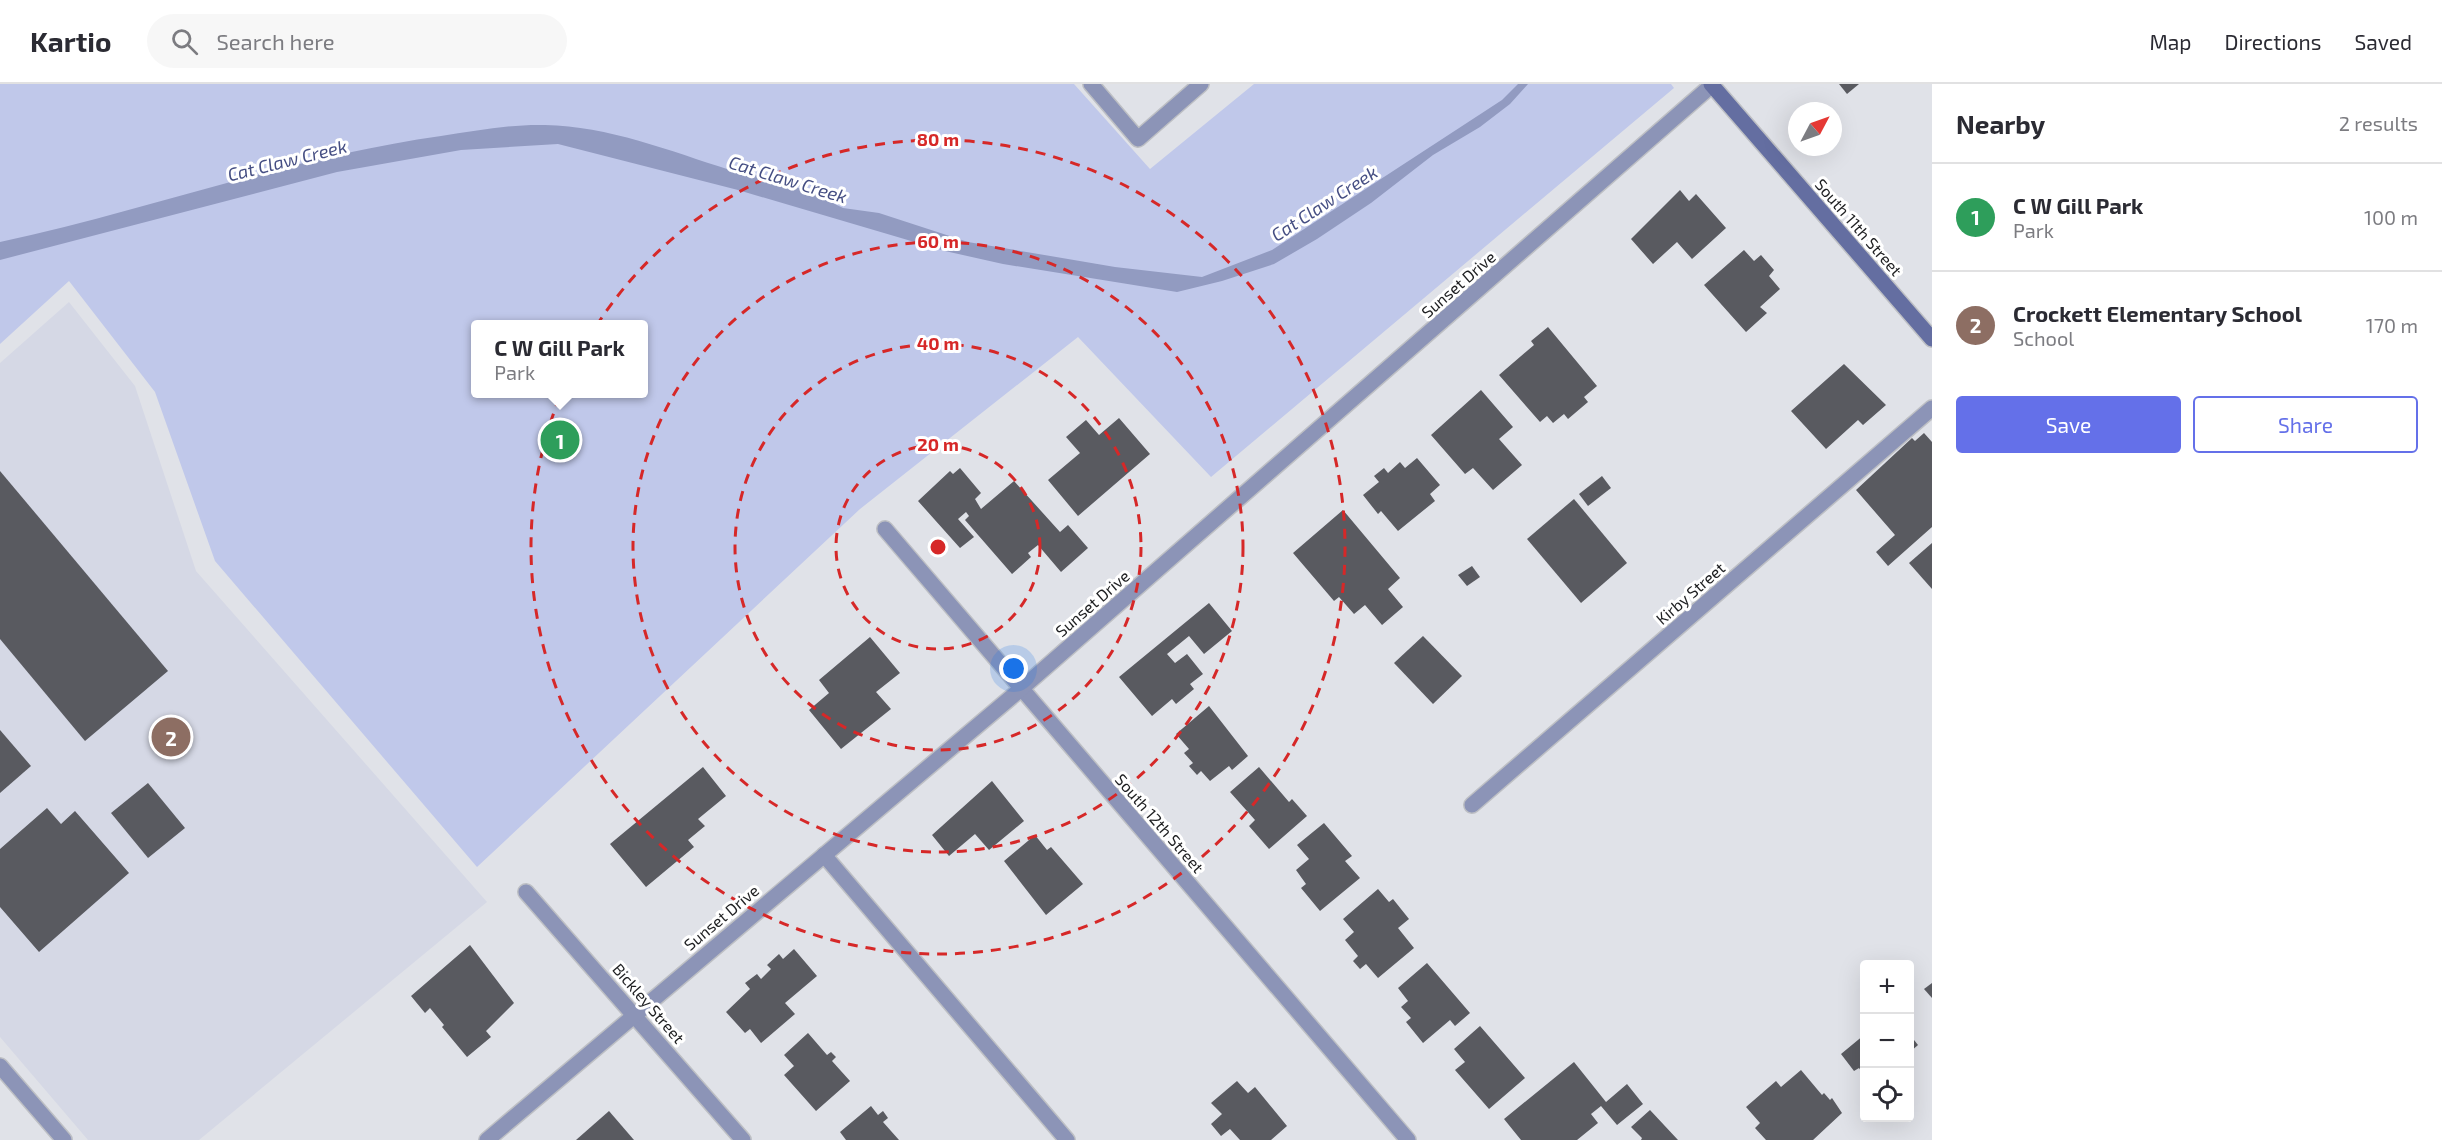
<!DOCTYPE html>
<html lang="en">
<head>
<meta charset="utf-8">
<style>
  :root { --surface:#fff; --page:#f7f7f7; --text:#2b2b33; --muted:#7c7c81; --line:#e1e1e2; --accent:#6470e9 }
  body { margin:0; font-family:"Exo 2",sans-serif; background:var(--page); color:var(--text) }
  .controls { position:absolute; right:18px; bottom:18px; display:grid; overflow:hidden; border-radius:6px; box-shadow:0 6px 24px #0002 }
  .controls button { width:54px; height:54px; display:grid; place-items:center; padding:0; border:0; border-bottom:2px solid var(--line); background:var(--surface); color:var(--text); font:30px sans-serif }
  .compass { position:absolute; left:1788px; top:18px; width:54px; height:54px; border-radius:50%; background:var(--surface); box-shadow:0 6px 24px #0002; rotate:49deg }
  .you { position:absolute; left:1014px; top:585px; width:21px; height:21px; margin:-15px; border:4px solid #fff; border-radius:50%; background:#1a73e8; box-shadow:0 0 0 9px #1a73e833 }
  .badge { display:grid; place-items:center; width:39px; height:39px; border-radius:50%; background:var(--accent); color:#fff; font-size:20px; font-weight:700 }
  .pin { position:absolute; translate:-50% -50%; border:3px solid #fff; box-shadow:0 2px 6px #0006 }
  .popup { position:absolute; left:471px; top:236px; width:177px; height:78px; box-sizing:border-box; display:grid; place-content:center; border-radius:6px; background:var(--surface); filter:drop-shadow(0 2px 4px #0005); font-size:20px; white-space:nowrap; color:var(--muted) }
  .popup b { font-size:22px; color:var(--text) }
  .popup::after { content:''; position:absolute; left:50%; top:100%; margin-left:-12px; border:12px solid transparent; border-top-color:var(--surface) }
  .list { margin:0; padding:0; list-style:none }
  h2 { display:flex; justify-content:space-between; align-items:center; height:78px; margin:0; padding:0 24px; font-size:26px }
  h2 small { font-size:20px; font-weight:400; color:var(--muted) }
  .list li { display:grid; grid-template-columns:39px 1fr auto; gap:18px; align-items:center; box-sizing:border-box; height:108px; padding:0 24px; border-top:2px solid var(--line) }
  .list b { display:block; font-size:22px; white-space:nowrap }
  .list p { margin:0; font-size:20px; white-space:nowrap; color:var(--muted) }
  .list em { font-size:20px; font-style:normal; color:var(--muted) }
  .actions { display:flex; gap:12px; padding:18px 24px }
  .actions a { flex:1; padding:14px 0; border:2px solid var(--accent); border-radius:6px; text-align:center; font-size:21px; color:var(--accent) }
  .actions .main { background:var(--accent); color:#fff }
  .icon { flex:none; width:33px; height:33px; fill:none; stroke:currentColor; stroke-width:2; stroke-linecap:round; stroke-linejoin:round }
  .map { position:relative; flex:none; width:1932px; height:1056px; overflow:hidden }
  header { display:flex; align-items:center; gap:36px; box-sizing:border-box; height:84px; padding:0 30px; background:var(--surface); border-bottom:2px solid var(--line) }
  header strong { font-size:28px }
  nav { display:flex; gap:33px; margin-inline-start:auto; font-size:21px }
  .search { width:420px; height:54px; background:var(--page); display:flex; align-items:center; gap:15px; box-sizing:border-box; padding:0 21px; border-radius:33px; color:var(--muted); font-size:22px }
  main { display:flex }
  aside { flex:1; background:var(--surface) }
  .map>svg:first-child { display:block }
</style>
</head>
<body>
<header>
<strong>Kartio</strong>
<div class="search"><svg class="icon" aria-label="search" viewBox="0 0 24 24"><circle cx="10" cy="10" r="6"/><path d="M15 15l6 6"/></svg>Search here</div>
<nav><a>Map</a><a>Directions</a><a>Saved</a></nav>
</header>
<main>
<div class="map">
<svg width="1932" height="1056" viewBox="0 0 1932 1056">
  <rect width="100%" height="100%" fill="#e0e2e8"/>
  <!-- built -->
  <path fill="#d5d8e5" d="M 69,218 L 135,302 L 196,487 L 487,818 L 199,1056 L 88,1056 L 0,953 L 0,279 Z"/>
  <!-- green -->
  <path fill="#c0c8ea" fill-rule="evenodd" d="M 0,0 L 1074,0 L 1150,85 L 1254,0 L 1671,0 L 1674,4 L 1211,393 L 1078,253 L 860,425 L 477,783 L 215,477 L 155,308 L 69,197 L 0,260 ZM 476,240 L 644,240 L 644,310 L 476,310 Z"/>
  <!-- water -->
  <path fill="#929bc1" d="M 1518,0 L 1528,0 L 1510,20 L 1480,43 L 1433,71 L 1371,119 L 1317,155 L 1274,180 L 1222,197 L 1177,208 L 1003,180 L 945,167 L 738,106 L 558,60 L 461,66 L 337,88 L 0,176 L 0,158 C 148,126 291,73 441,52 C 475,47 511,40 545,41 C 608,42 670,67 730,86 L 747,88 L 808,107 L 843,124 L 879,129 L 968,158 L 1115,183 L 1202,193 L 1272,166 L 1502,16 Z"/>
  <!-- building -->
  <g fill="#595a60">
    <path d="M 1839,0 L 1859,0 L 1847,10 Z"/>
    <path d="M 1680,106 L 1689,117 L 1696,110 L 1726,144 L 1692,175 L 1677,158 L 1653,180 L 1631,155 Z"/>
    <path d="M 1744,166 L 1754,177 L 1761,171 L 1774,186 L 1769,192 L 1780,205 L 1760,223 L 1767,229 L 1746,248 L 1704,201 Z"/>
    <path d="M 1548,243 L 1597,302 L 1584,313 L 1588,318 L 1568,335 L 1564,330 L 1553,339 L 1547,332 L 1540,338 L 1499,291 L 1534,261 L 1531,257 Z"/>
    <path d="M 1844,280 L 1886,321 L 1863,341 L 1858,336 L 1826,365 L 1791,327 Z"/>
    <path d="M 1481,306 L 1513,343 L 1499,355 L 1522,381 L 1493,406 L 1473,384 L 1465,390 L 1431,351 Z"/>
    <path d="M 1119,334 L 1150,370 L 1078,432 L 1048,396 L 1080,369 L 1066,353 L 1086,336 L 1099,351 Z"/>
    <path d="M 1924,349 L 1932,358 L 1932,443 L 1888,482 L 1876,468 L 1895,451 L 1856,406 L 1912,354 L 1915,357 Z"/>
    <path d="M 1417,374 L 1440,401 L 1430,410 L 1435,417 L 1398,447 L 1381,427 L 1378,430 L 1363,411 L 1379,398 L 1374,392 L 1384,384 L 1388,389 L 1400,378 L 1405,384 Z"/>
    <path d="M 960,384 L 981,409 L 975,415 L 981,425 L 1014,397 L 1060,448 L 1068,441 L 1088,464 L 1061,488 L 1038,461 L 1028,469 L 1031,473 L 1012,490 L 965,436 L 969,432 L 966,428 L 958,435 L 974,453 L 960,464 L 918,417 L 950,387 L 953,390 Z"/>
    <path d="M 0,387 L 168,587 L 85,657 L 0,555 Z"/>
    <path d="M 1602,392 L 1611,404 L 1588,422 L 1579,410 Z"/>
    <path d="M 1574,415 L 1627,479 L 1581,519 L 1527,455 Z"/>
    <path d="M 1343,426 L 1400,494 L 1388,505 L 1403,523 L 1382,541 L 1365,521 L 1354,530 L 1339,513 L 1334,517 L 1293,469 Z"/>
    <path d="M 1932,459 L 1932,505 L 1909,479 Z"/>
    <path d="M 1472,482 L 1480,493 L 1467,502 L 1458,491 Z"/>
    <path d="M 1209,519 L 1232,547 L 1204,570 L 1189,552 L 1167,570 L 1175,579 L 1187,570 L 1203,590 L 1190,600 L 1194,605 L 1176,620 L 1172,615 L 1152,632 L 1119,593 Z"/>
    <path d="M 1423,552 L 1462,592 L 1433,620 L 1394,579 Z"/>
    <path d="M 870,553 L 900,589 L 876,608 L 891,625 L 841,665 L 809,626 L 829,609 L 819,596 Z"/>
    <path d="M 1209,622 L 1248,672 L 1232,686 L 1229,682 L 1210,697 L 1201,687 L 1197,691 L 1189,682 L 1193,679 L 1184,669 L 1189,665 L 1176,650 Z"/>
    <path d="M 0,646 L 31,682 L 0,709 Z"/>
    <path d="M 703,683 L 726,712 L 698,735 L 705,742 L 688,756 L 694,763 L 646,803 L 610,760 Z"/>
    <path d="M 1259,683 L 1289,718 L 1292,715 L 1307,732 L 1269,765 L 1249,742 L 1255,736 L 1230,708 Z"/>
    <path d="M 992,697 L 1024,737 L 989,766 L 975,750 L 949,772 L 932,751 Z"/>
    <path d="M 148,699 L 185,744 L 148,774 L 111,729 Z"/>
    <path d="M 47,724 L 61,740 L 75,727 L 129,789 L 39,868 L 0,823 L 0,765 Z"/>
    <path d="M 1324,739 L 1352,772 L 1345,777 L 1360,794 L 1320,827 L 1301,804 L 1306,800 L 1296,786 L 1309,775 L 1297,761 Z"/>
    <path d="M 1035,751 L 1047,766 L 1051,763 L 1083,800 L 1046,831 L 1004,777 Z"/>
    <path d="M 1378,805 L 1389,818 L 1393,815 L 1409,835 L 1398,844 L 1414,864 L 1378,894 L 1366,880 L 1360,885 L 1353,877 L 1358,872 L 1345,856 L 1354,848 L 1343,835 Z"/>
    <path d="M 470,861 L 514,919 L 486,947 L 491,953 L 467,973 L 442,943 L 444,941 L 430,924 L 425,929 L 411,912 Z"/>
    <path d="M 794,865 L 817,892 L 785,919 L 795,930 L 761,959 L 750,945 L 745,949 L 726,928 L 750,905 L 745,899 L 757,890 L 761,895 L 771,885 L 767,881 L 779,870 L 783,875 Z"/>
    <path d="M 1427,879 L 1470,929 L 1455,942 L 1450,936 L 1423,959 L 1406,938 L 1411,934 L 1401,923 L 1408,917 L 1398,904 Z"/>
    <path d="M 1932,899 L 1932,914 L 1924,905 Z"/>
    <path d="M 1480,942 L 1525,994 L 1489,1025 L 1455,986 L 1465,978 L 1454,965 Z"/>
    <path d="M 808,949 L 827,971 L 831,968 L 836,973 L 832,977 L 850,997 L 816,1027 L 784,991 L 794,982 L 784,971 Z"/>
    <path d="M 1864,951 L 1864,991 L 1859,984 L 1854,987 L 1841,970 Z"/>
    <path d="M 1910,951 L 1918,961 L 1910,968 Z"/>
    <path d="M 1574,978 L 1606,1018 L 1627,1000 L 1643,1020 L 1617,1041 L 1601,1022 L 1591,1030 L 1598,1039 L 1577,1056 L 1521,1056 L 1504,1035 Z"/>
    <path d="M 1801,986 L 1822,1011 L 1824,1009 L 1830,1016 L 1832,1014 L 1842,1029 L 1813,1056 L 1766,1056 L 1755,1044 L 1760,1039 L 1746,1023 L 1776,997 L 1781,1003 Z"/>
    <path d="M 1237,997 L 1248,1009 L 1255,1003 L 1287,1042 L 1271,1056 L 1240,1056 L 1230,1045 L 1221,1052 L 1211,1040 L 1222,1030 L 1211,1019 Z"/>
    <path d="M 871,1022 L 878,1031 L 883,1027 L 888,1034 L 883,1038 L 899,1056 L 846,1056 L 840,1048 Z"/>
    <path d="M 1650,1026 L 1678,1056 L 1641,1056 L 1642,1054 L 1631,1043 Z"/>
    <path d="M 609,1027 L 634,1056 L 576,1056 Z"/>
  </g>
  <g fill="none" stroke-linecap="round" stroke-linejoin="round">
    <defs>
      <path id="lane" d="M 824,771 L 1067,1056"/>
      <g id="street">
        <path d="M 1091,0 L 1138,55 L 1201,0"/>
        <path d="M 885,445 L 1408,1056"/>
        <path d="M 1472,721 L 1932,324"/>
        <path d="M 526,808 L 743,1056"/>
        <path d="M 0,982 L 64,1056"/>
        <path d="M 487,1056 L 1022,604 L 1712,1"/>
      </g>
      <path id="secondary" d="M 1711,0 L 1932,255"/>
    </defs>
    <!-- lane casing -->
    <use href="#lane" stroke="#bdbfc4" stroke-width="18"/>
    <!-- street casing -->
    <use href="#street" stroke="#bdbfc4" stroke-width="18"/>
    <!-- secondary casing -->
    <use href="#secondary" stroke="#bdbfc4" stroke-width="18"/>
    <!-- lane -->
    <use href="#lane" stroke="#8c94b7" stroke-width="15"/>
    <!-- street -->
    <use href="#street" stroke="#8c94b7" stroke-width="15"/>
    <!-- secondary -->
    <use href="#secondary" stroke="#646ea1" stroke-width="15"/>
  </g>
  <!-- distance rings -->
  <g fill="none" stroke="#d62828" stroke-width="3" stroke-dasharray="10 8">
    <circle cx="938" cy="463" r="102"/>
    <circle cx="938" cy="463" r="203"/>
    <circle cx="938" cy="463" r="305"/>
    <circle cx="938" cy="463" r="407"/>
  </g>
  <g text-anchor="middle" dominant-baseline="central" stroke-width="6" stroke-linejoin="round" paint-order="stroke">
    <!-- street labels -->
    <g font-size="16" fill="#1e1f21" stroke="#fff">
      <text transform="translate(1859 143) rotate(49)">South 11th Street</text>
      <text transform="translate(1458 200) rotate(-41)">Sunset Drive</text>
      <text transform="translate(1690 509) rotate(-41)">Kirby Street</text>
      <text transform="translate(1092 519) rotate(-41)">Sunset Drive</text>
      <text transform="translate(1160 739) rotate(49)">South 12th Street</text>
      <text transform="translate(721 833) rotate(-40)">Sunset Drive</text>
      <text transform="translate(649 919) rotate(49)">Bickley Street</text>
    </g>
    <!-- water labels -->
    <g font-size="18" font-style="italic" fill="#454e83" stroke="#fff">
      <text transform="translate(287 76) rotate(-14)">Cat Claw Creek</text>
      <text transform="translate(788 95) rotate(17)">Cat Claw Creek</text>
      <text transform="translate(1324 119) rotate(-33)">Cat Claw Creek</text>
    </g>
  </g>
  <circle cx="938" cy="463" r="9" fill="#d62828" stroke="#fff" stroke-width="3"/>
  <g font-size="18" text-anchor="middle" font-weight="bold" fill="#d62828" stroke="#fff" stroke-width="6" stroke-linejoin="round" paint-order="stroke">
    <text x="938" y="62">80 m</text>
    <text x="938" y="164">60 m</text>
    <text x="938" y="266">40 m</text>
    <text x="938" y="367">20 m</text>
  </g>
</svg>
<div class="controls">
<button>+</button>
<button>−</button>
<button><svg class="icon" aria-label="locate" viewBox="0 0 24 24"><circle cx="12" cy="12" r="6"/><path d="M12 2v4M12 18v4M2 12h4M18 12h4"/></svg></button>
</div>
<svg class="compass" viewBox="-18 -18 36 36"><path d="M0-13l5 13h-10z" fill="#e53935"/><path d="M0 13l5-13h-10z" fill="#7c7c81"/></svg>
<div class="you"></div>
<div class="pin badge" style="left:560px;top:356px;background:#2e9e5b">1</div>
<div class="popup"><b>C W Gill Park</b>Park</div>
<div class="pin badge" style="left:171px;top:653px;background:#8d6e63">2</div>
</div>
<aside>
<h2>Nearby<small>2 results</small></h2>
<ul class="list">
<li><span class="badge" style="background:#2e9e5b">1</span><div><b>C W Gill Park</b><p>Park</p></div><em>100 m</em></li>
<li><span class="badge" style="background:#8d6e63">2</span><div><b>Crockett Elementary School</b><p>School</p></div><em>170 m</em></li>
</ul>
<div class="actions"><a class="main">Save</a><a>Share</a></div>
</aside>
</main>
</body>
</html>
